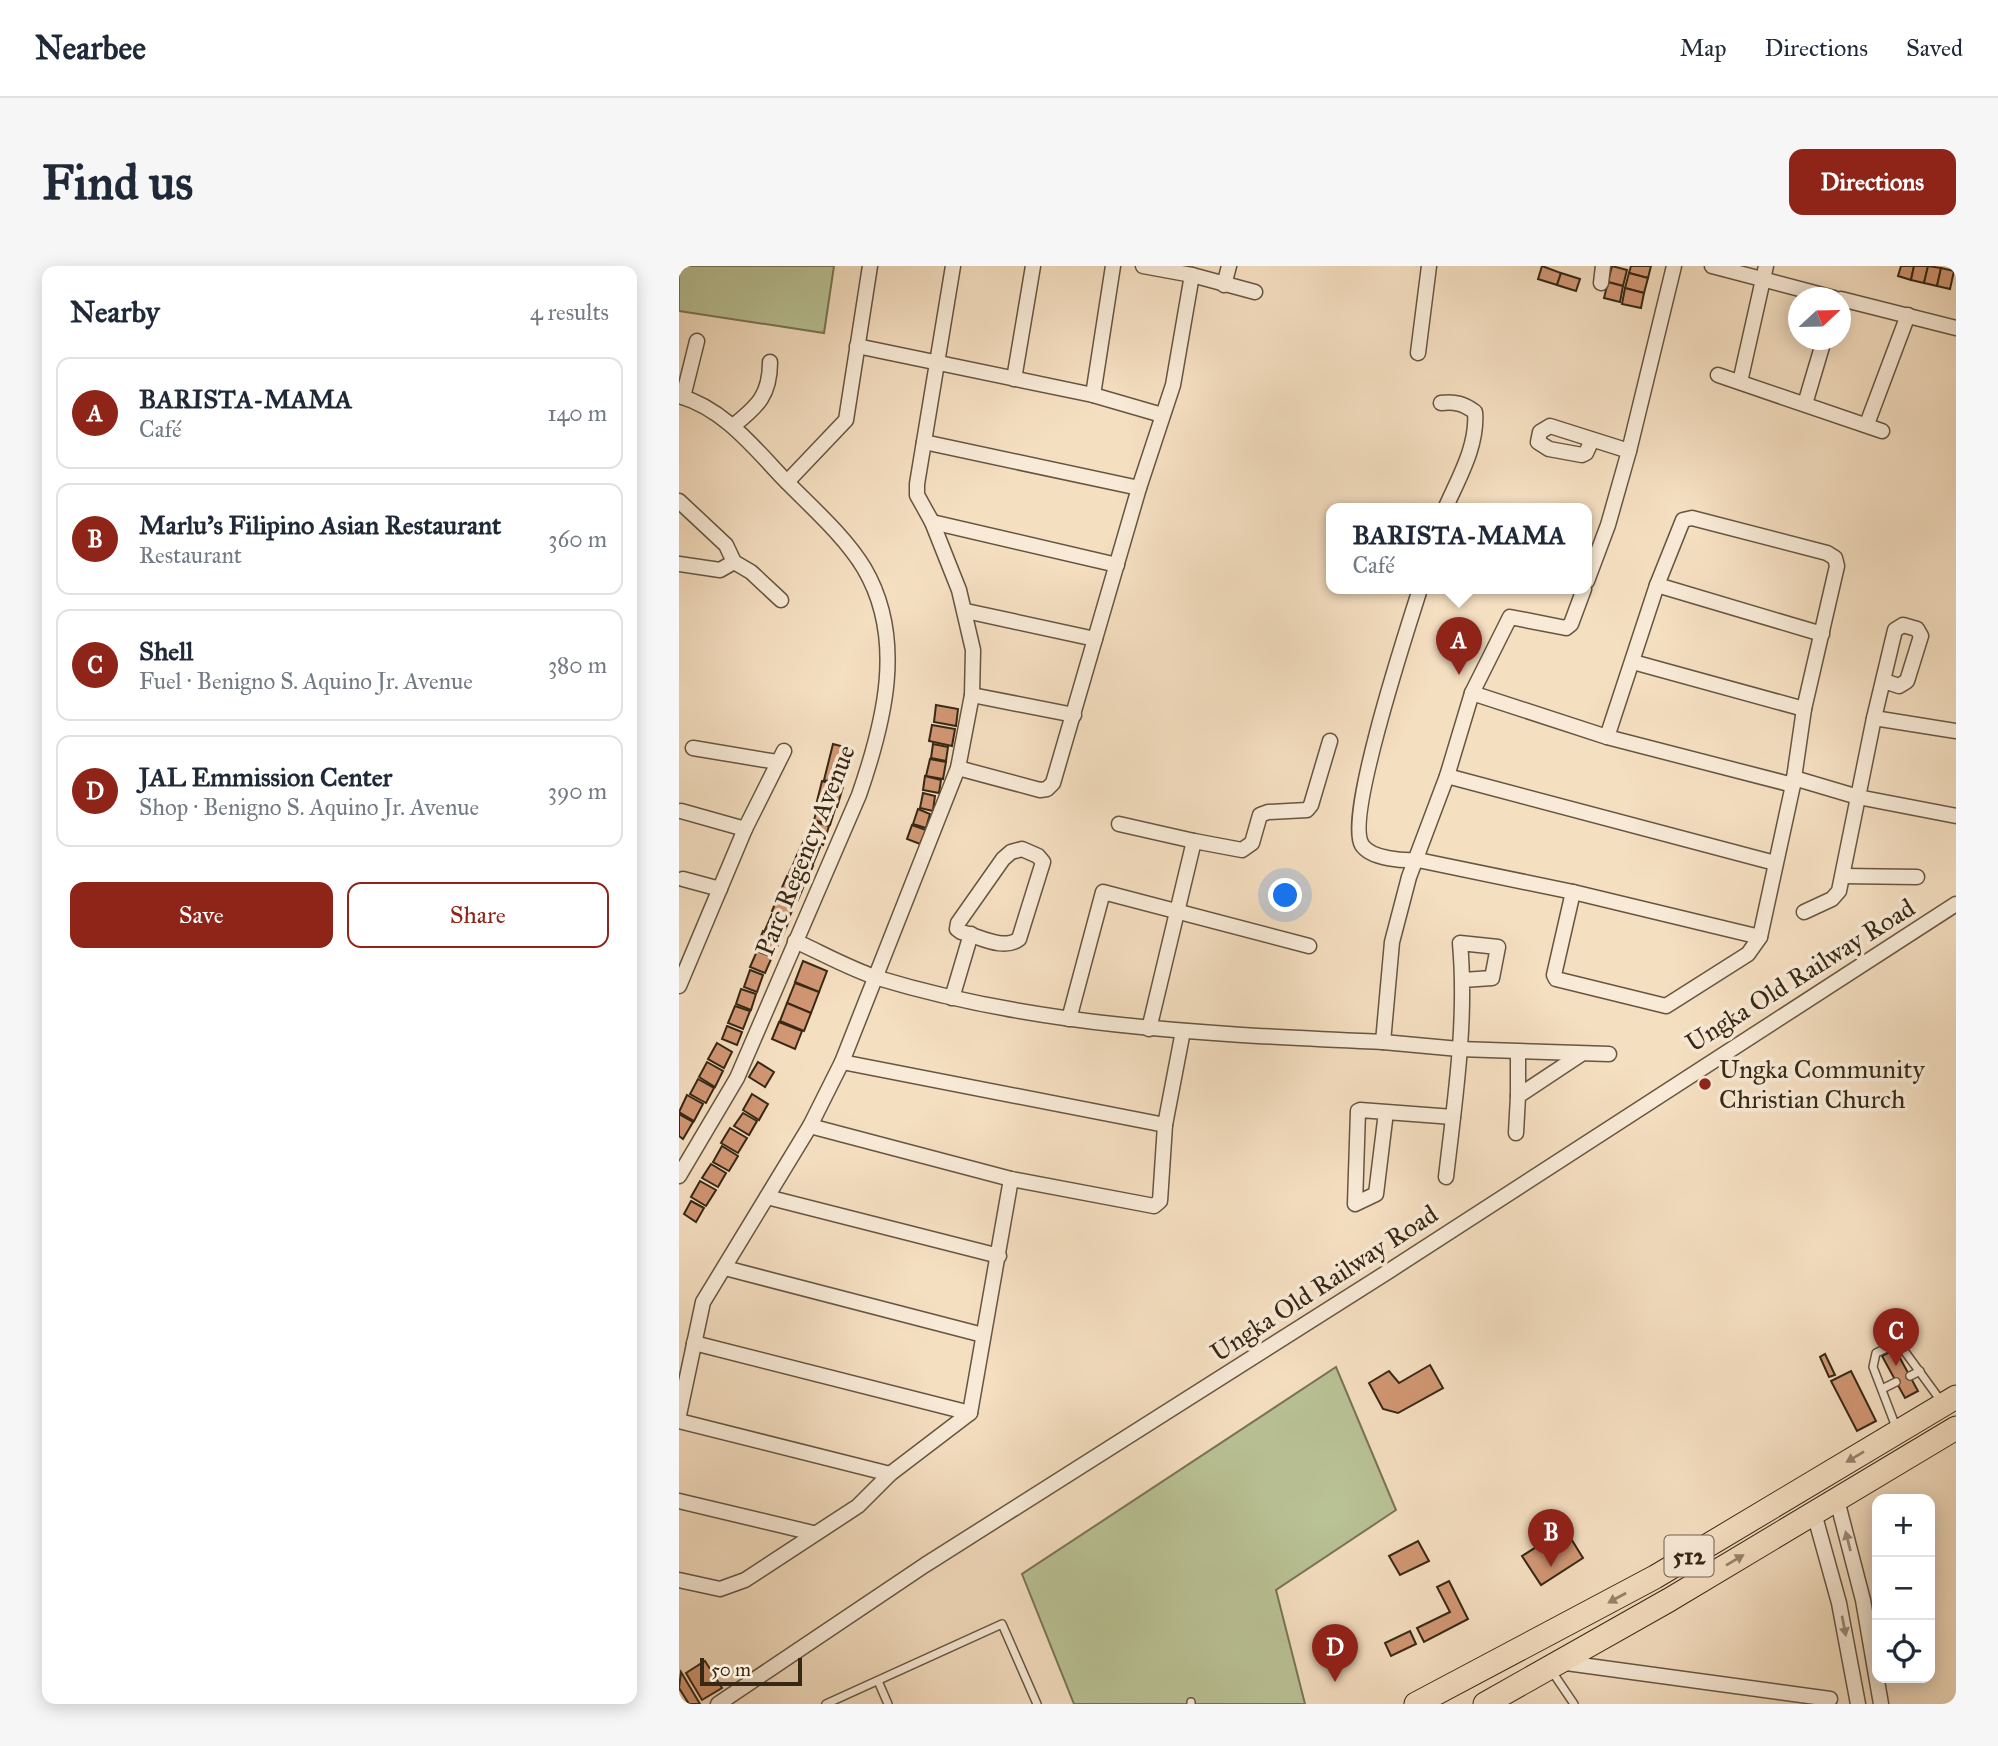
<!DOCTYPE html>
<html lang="en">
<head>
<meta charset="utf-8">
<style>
  :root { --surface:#fff; --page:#f6f6f7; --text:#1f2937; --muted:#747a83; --line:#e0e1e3; --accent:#8f2418 }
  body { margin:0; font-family:"IM FELL Great Primer",serif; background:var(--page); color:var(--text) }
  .controls { position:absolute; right:21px; bottom:21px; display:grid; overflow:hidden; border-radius:14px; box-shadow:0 4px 18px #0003 }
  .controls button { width:63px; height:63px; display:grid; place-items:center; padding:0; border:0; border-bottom:2px solid var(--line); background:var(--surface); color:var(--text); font:35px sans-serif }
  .compass { position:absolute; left:1109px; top:21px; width:63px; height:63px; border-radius:50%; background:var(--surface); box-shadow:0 4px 18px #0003; rotate:68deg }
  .scale { position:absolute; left:21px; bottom:18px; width:102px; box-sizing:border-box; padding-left:7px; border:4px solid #362815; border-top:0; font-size:19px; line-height:24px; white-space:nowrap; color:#362815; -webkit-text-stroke:5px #f8ead7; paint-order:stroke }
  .you { position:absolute; left:607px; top:630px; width:24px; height:24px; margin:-18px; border:5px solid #fff; border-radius:50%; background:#1a73e8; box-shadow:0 0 0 10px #1a73e833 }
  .badge { display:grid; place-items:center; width:46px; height:46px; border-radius:50%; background:var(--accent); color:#fff; font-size:23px; font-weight:700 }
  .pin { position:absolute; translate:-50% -58px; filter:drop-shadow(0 2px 4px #0008) }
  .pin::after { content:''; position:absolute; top:37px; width:24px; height:21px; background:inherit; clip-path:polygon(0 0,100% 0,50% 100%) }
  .popup { position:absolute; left:647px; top:237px; width:266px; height:91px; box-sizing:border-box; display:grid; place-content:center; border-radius:14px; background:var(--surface); filter:drop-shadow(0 2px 5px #0005); font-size:23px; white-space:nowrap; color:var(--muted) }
  .popup b { font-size:26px; color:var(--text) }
  .popup::after { content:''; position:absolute; left:50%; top:100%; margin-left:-14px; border:14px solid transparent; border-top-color:var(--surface) }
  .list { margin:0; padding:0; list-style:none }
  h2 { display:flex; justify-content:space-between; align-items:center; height:91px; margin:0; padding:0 28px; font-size:30px }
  h2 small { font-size:23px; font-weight:400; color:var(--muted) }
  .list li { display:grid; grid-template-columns:46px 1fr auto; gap:21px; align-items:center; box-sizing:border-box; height:112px; margin:0 14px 14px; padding:0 14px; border:2px solid var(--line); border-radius:14px }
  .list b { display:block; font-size:26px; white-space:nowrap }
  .list p { margin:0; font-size:23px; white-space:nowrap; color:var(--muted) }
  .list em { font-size:23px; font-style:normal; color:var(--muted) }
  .actions { display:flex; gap:14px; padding:21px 28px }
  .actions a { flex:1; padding:16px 0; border:2px solid var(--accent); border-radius:14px; text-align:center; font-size:24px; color:var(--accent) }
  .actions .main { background:var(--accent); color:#fff }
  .icon { flex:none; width:38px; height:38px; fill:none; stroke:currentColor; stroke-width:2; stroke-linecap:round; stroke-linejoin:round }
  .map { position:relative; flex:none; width:1277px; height:1438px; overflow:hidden; border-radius:14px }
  header { display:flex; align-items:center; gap:42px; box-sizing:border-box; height:98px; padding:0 35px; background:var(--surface); border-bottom:2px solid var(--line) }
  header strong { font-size:33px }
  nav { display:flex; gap:38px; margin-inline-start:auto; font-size:24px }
  .intro { display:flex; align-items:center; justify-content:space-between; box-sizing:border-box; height:168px; padding:0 42px }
  h1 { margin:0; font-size:49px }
  .button { padding:18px 32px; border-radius:14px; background:var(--accent); color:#fff; font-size:24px; font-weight:700 }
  main { display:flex; gap:42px; padding:0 42px }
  aside { flex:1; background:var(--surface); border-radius:14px; box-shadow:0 4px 18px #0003 }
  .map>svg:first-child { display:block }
</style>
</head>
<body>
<header>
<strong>Nearbee</strong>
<nav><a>Map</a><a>Directions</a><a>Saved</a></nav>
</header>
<div class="intro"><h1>Find us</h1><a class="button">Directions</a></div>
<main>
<aside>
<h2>Nearby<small>4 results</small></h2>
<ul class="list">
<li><span class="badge">A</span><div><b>BARISTA-MAMA</b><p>Café</p></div><em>140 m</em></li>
<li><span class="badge">B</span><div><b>Marlu's Filipino Asian Restaurant</b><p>Restaurant</p></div><em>360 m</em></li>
<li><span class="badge">C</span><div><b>Shell</b><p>Fuel · Benigno S. Aquino Jr. Avenue</p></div><em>380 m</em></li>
<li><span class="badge">D</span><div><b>JAL Emmission Center</b><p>Shop · Benigno S. Aquino Jr. Avenue</p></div><em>390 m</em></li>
</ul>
<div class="actions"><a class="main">Save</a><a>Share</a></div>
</aside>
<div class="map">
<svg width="1277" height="1438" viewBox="0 0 1277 1438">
  <rect width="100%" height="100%" fill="#f5dfc1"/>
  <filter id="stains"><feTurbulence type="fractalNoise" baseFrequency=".00286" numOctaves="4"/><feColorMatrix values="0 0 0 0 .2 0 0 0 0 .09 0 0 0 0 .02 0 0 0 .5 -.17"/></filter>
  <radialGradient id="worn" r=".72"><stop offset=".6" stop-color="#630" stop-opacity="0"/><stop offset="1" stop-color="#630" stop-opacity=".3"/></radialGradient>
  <!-- green -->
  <g fill="#b9c295" stroke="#787555" stroke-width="2">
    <path d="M 0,0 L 155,0 L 145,67 L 0,45 Z"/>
    <path d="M 657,1101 L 717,1244 L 597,1324 L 626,1438 L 395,1438 L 343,1308 Z"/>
  </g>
  <!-- building -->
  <g fill="#d29774" stroke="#362815" stroke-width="2">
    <path d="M 863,0 L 882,7 L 878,19 L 859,13 Z"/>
    <path d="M 933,0 L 948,4 L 944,20 L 929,16 Z"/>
    <path d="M 952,0 L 972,0 L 969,12 L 950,7 Z"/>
    <path d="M 1222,0 L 1235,0 L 1232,14 L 1219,10 Z"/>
    <path d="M 1235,0 L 1249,0 L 1245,17 L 1232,14 Z"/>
    <path d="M 1249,0 L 1262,2 L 1258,20 L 1245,17 Z"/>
    <path d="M 1262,2 L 1275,5 L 1271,23 L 1258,20 Z"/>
    <path d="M 882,7 L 901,13 L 897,25 L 878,19 Z"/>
    <path d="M 950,7 L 969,12 L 965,27 L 946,22 Z"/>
    <path d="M 929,16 L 944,20 L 941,36 L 925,32 Z"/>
    <path d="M 946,22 L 965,27 L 962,42 L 943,38 Z"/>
    <path d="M 257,439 L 279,443 L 277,460 L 255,456 Z"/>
    <path d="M 253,459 L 276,463 L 273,480 L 250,475 Z"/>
    <path d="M 154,478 L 173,483 L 164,519 L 145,514 Z"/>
    <path d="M 254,478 L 269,481 L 267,495 L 252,492 Z"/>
    <path d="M 251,493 L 267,496 L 264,513 L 247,510 Z"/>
    <path d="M 246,510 L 262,514 L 260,527 L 244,524 Z"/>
    <path d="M 143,515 L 164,521 L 158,541 L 138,535 Z"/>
    <path d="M 244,527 L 256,530 L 254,545 L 241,542 Z"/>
    <path d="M 140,537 L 156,543 L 151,559 L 135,554 Z"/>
    <path d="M 239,543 L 251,548 L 247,562 L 234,558 Z"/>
    <path d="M 132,555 L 150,560 L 144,579 L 127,573 Z"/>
    <path d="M 233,559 L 247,564 L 241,578 L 228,573 Z"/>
    <path d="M 125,574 L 141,581 L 134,598 L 117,591 Z"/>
    <path d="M 117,592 L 134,600 L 127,615 L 110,607 Z"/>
    <path d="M 108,610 L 126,617 L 119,634 L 101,626 Z"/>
    <path d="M 100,628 L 117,635 L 110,652 L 93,645 Z"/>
    <path d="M 93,648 L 110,655 L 103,671 L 86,664 Z"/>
    <path d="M 84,665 L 101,673 L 95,690 L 77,682 Z"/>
    <path d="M 78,685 L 93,691 L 86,707 L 71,701 Z"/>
    <path d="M 124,695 L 148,705 L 140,726 L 116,716 Z"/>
    <path d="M 71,704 L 84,709 L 78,726 L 65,721 Z"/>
    <path d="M 116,717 L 140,726 L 132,747 L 108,737 Z"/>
    <path d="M 62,723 L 77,728 L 72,744 L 57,738 Z"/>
    <path d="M 108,737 L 132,747 L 125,765 L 101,755 Z"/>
    <path d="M 56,740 L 71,745 L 64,763 L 49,757 Z"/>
    <path d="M 100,756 L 123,765 L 116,783 L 93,773 Z"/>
    <path d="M 48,760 L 63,766 L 58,779 L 43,773 Z"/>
    <path d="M 38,777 L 53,786 L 45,802 L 29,793 Z"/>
    <path d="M 28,796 L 44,805 L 36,821 L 20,811 Z"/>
    <path d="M 79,796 L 95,806 L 86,821 L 70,811 Z"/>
    <path d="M 19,813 L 35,822 L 27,837 L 11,828 Z"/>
    <path d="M 73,828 L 89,838 L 80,854 L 64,844 Z"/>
    <path d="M 8,829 L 24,838 L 15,855 L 0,846 Z"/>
    <path d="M 64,847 L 78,855 L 70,869 L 55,860 Z"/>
    <path d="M 0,848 L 14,856 L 4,873 L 0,870 Z"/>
    <path d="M 51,862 L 68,872 L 59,887 L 42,877 Z"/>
    <path d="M 43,880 L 59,890 L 50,905 L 34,896 Z"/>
    <path d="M 32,898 L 47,907 L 39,921 L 23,912 Z"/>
    <path d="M 21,915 L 37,924 L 27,940 L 12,931 Z"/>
    <path d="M 12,935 L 25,942 L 17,956 L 5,948 Z"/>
    <path d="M 1216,1083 L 1239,1125 L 1226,1132 L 1203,1090 Z"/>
    <path d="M 1146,1088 L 1156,1109 L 1150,1111 L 1141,1091 Z"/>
    <path d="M 751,1099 L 764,1122 L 719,1147 L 704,1143 L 690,1117 L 710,1105 L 720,1117 Z"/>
    <path d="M 1172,1105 L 1197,1155 L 1178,1165 L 1152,1115 Z"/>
    <path d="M 886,1263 L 904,1292 L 862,1319 L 843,1290 Z"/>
    <path d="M 739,1275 L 750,1295 L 721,1309 L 710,1290 Z"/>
    <path d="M 770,1315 L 789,1353 L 745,1376 L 738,1362 L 771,1346 L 758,1321 Z"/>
    <path d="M 731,1365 L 737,1378 L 712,1390 L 706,1377 Z"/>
    <path d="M 26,1395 L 43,1422 L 23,1434 L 7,1407 Z"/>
    <path d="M 2,1406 L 21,1438 L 10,1438 L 0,1422 Z"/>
  </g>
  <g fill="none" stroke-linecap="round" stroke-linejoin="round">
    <defs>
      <g id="lane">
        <path d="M 1231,1110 L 1241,1105"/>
        <path d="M 1203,1123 L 1217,1116"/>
        <path d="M 1217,1161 L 1194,1101 L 1197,1087 L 1210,1081 L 1224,1083 L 1262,1135"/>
        <path d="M 872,1404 L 895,1438"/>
        <path d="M 199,1415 L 209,1438"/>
        <path d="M 147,1438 L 323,1358 L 358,1438"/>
        <path d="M 512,1438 L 512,1436"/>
      </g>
      <g id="street">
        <path d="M 464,0 L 513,9 L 576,26"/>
        <path d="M 1033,0 L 1155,32"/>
        <path d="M 922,17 L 924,0"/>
        <path d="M 545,19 L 550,0"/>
        <path d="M 1162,33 L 1277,62"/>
        <path d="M 178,80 L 414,129 L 483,149"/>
        <path d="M 739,87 L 750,0"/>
        <path d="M 1039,109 L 1203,165"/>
        <path d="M 335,113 L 354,0"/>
        <path d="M 1061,116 L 1087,0"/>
        <path d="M 414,129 L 434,0"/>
        <path d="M 0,130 C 43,142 73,179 103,211 C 130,239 165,269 185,302 C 227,373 205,457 180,529 L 58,812 L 0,910"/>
        <path d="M 4,131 L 18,75"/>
        <path d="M 762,137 C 776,135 785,138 796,146 C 799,180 779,213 766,243"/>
        <path d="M 1126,138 L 1145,74"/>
        <path d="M 1188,158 L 1229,49"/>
        <path d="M 54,160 C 79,140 91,129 91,96"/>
        <path d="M 913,174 L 907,187 L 903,189 L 870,183 L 859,176 L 861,166 L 871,160 L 950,185"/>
        <path d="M 245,176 L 460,222"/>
        <path d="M 108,216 L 167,154 L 191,0"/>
        <path d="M 0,235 L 47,279 L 55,296 L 72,306 L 102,334"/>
        <path d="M 253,256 L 438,299"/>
        <path d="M 0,298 L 41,304 L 55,296"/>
        <path d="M 908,315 L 929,259 L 950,185 L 995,0"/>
        <path d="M 978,319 L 1143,368"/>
        <path d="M 741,323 C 729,361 666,552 683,579 C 692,593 725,595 739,594 L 894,626 L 1081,671"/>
        <path d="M 287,345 L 416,373"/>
        <path d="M 954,396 L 1125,443"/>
        <path d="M 793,427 L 928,471 L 1114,519"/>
        <path d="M 293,429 L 395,449"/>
        <path d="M 1195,452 L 1277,465"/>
        <path d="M 14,482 L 98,496"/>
        <path d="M 279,502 L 361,524 L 368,523 L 374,517 L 460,222 L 494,119 L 513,9"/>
        <path d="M 768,510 L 1096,597"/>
        <path d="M 1115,512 L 1179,531 L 1277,550"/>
        <path d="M 2,545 L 66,563"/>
        <path d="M 440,558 L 515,575"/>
        <path d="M 343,583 L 359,590 L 364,596 L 340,673 C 324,685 300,670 282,666 L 278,663 L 279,657 L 324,593 L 332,586 Z"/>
        <path d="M 1164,610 L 1238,611"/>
        <path d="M 4,613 L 41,623"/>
        <path d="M 894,626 L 875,709 L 877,713 L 987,740 L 1069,688 L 1081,671 L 1114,519 L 1125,443 L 1158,300 L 1156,292 L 1148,287 L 1013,252 L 1004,254 L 978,319 L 928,471"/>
        <path d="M 1125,646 L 1153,633 L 1160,625 L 1195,452 L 1216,364 L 1224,359 L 1238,363 L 1242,370 L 1228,415 L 1220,420 L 1205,415"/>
        <path d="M 116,675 C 143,687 171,703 199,712 C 363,762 534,768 704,776 L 713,676 L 730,611 L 768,510 L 793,427 L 831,351 L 887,362 L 892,358 L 905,323"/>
        <path d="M 0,720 L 66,563 L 105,485"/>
        <path d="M 273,732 L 292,668"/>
        <path d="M 390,753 L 424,626 L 630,680"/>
        <path d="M 470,763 L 515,575 L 563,584 L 573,577 L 581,549 L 589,546 L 628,544 L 632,539 L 651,475"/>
        <path d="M 704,776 L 780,783 L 930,788"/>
        <path d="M 839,786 L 839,830"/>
        <path d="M 163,796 L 486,859"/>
        <path d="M 707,846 L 697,928 L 676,938 L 679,845 L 681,844 L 774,851"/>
        <path d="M 131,860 L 332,913 L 475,940 L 481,935 L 486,859 L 504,765"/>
        <path d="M 837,867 L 839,830 L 901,789"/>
        <path d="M 767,911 C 776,833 788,755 781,677 L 819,681 L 813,712 L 784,714"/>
        <path d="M 88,931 L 320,990"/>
        <path d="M 46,1002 L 304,1069"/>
        <path d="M 15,1077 L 291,1147"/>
        <path d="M 0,1149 L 24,1036 L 131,860 L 163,796 L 279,502 L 293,429 L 294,384 L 280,324 L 253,256 L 238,229 L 238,218 L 274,0"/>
        <path d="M 0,1155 L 211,1208"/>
        <path d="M 1158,1234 L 1184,1334 L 1202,1438"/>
        <path d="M 0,1235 L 134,1267"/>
        <path d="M 1135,1247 L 1160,1337 L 1179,1438"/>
        <path d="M 0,1314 L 41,1323 L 66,1314 L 179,1240 L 211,1208 L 291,1147 L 332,913"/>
        <path d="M 880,1396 L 1151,1433"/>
        <path d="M 39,1438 L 246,1299 L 710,1005 L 1277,638"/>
      </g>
      <g id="primary">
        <path d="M 737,1438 L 976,1311 L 1277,1131"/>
        <path d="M 806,1438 L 990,1334 L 1277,1162"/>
      </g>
    </defs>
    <!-- lane casing -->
    <use href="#lane" stroke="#665640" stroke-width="10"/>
    <!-- street casing -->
    <use href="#street" stroke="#665640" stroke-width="17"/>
    <!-- primary casing -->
    <use href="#primary" stroke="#362815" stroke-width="25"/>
    <!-- lane -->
    <use href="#lane" stroke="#f8ead7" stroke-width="7"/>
    <!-- street -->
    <use href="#street" stroke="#f8ead7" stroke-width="14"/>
    <!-- primary -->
    <use href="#primary" stroke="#f5dfc1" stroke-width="23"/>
  </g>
  <!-- one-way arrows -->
  <defs><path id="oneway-solid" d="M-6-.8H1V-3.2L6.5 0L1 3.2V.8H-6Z" transform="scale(1.75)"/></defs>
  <g fill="#96846b">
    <use href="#oneway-solid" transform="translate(1176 1191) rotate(149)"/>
    <use href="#oneway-solid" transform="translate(1056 1294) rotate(-31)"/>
    <use href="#oneway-solid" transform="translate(938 1332) rotate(151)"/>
  </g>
  <g fill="#978976">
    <use href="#oneway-solid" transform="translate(1169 1275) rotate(-104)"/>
    <use href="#oneway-solid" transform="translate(1165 1360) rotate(79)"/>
  </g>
  <!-- markers -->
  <circle fill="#8f2418" stroke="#f8ead7" stroke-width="2.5" cx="1026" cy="818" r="7"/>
  <g text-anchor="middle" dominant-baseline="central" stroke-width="7" stroke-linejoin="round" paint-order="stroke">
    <!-- shield labels -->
    <rect fill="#f8ead7" stroke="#70624f" stroke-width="2" x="985.5" y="1269.5" width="49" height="41" rx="5"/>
    <g font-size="24" font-weight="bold" fill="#362815">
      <text x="1010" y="1290">512</text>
    </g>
    <!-- street labels -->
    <g font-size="26" fill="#362815" stroke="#f8ead7">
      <text transform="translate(126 584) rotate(-68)">Parc Regency Avenue</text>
      <text transform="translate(1121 709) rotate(-32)">Ungka Old Railway Road</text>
      <text transform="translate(645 1017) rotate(-33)">Ungka Old Railway Road</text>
    </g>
    <!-- poi labels -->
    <g font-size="26" fill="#362815" stroke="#f8ead7" text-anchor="start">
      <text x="1040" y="803">Ungka Community<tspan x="1040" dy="30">Christian Church</tspan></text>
    </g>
  </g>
  <rect width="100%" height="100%" filter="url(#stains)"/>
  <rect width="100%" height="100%" fill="url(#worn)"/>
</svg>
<div class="controls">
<button>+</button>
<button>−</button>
<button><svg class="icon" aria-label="locate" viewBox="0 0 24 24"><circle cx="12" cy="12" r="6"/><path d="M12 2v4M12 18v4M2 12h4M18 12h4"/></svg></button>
</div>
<svg class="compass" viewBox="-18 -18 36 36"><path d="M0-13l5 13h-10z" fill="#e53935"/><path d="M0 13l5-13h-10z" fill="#747a83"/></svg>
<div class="scale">50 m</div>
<div class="you"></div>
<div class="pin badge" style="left:780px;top:409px">A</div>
<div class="popup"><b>BARISTA-MAMA</b>Café</div>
<div class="pin badge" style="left:872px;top:1301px">B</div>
<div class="pin badge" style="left:1217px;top:1100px">C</div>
<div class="pin badge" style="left:656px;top:1416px">D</div>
</div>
</main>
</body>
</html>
